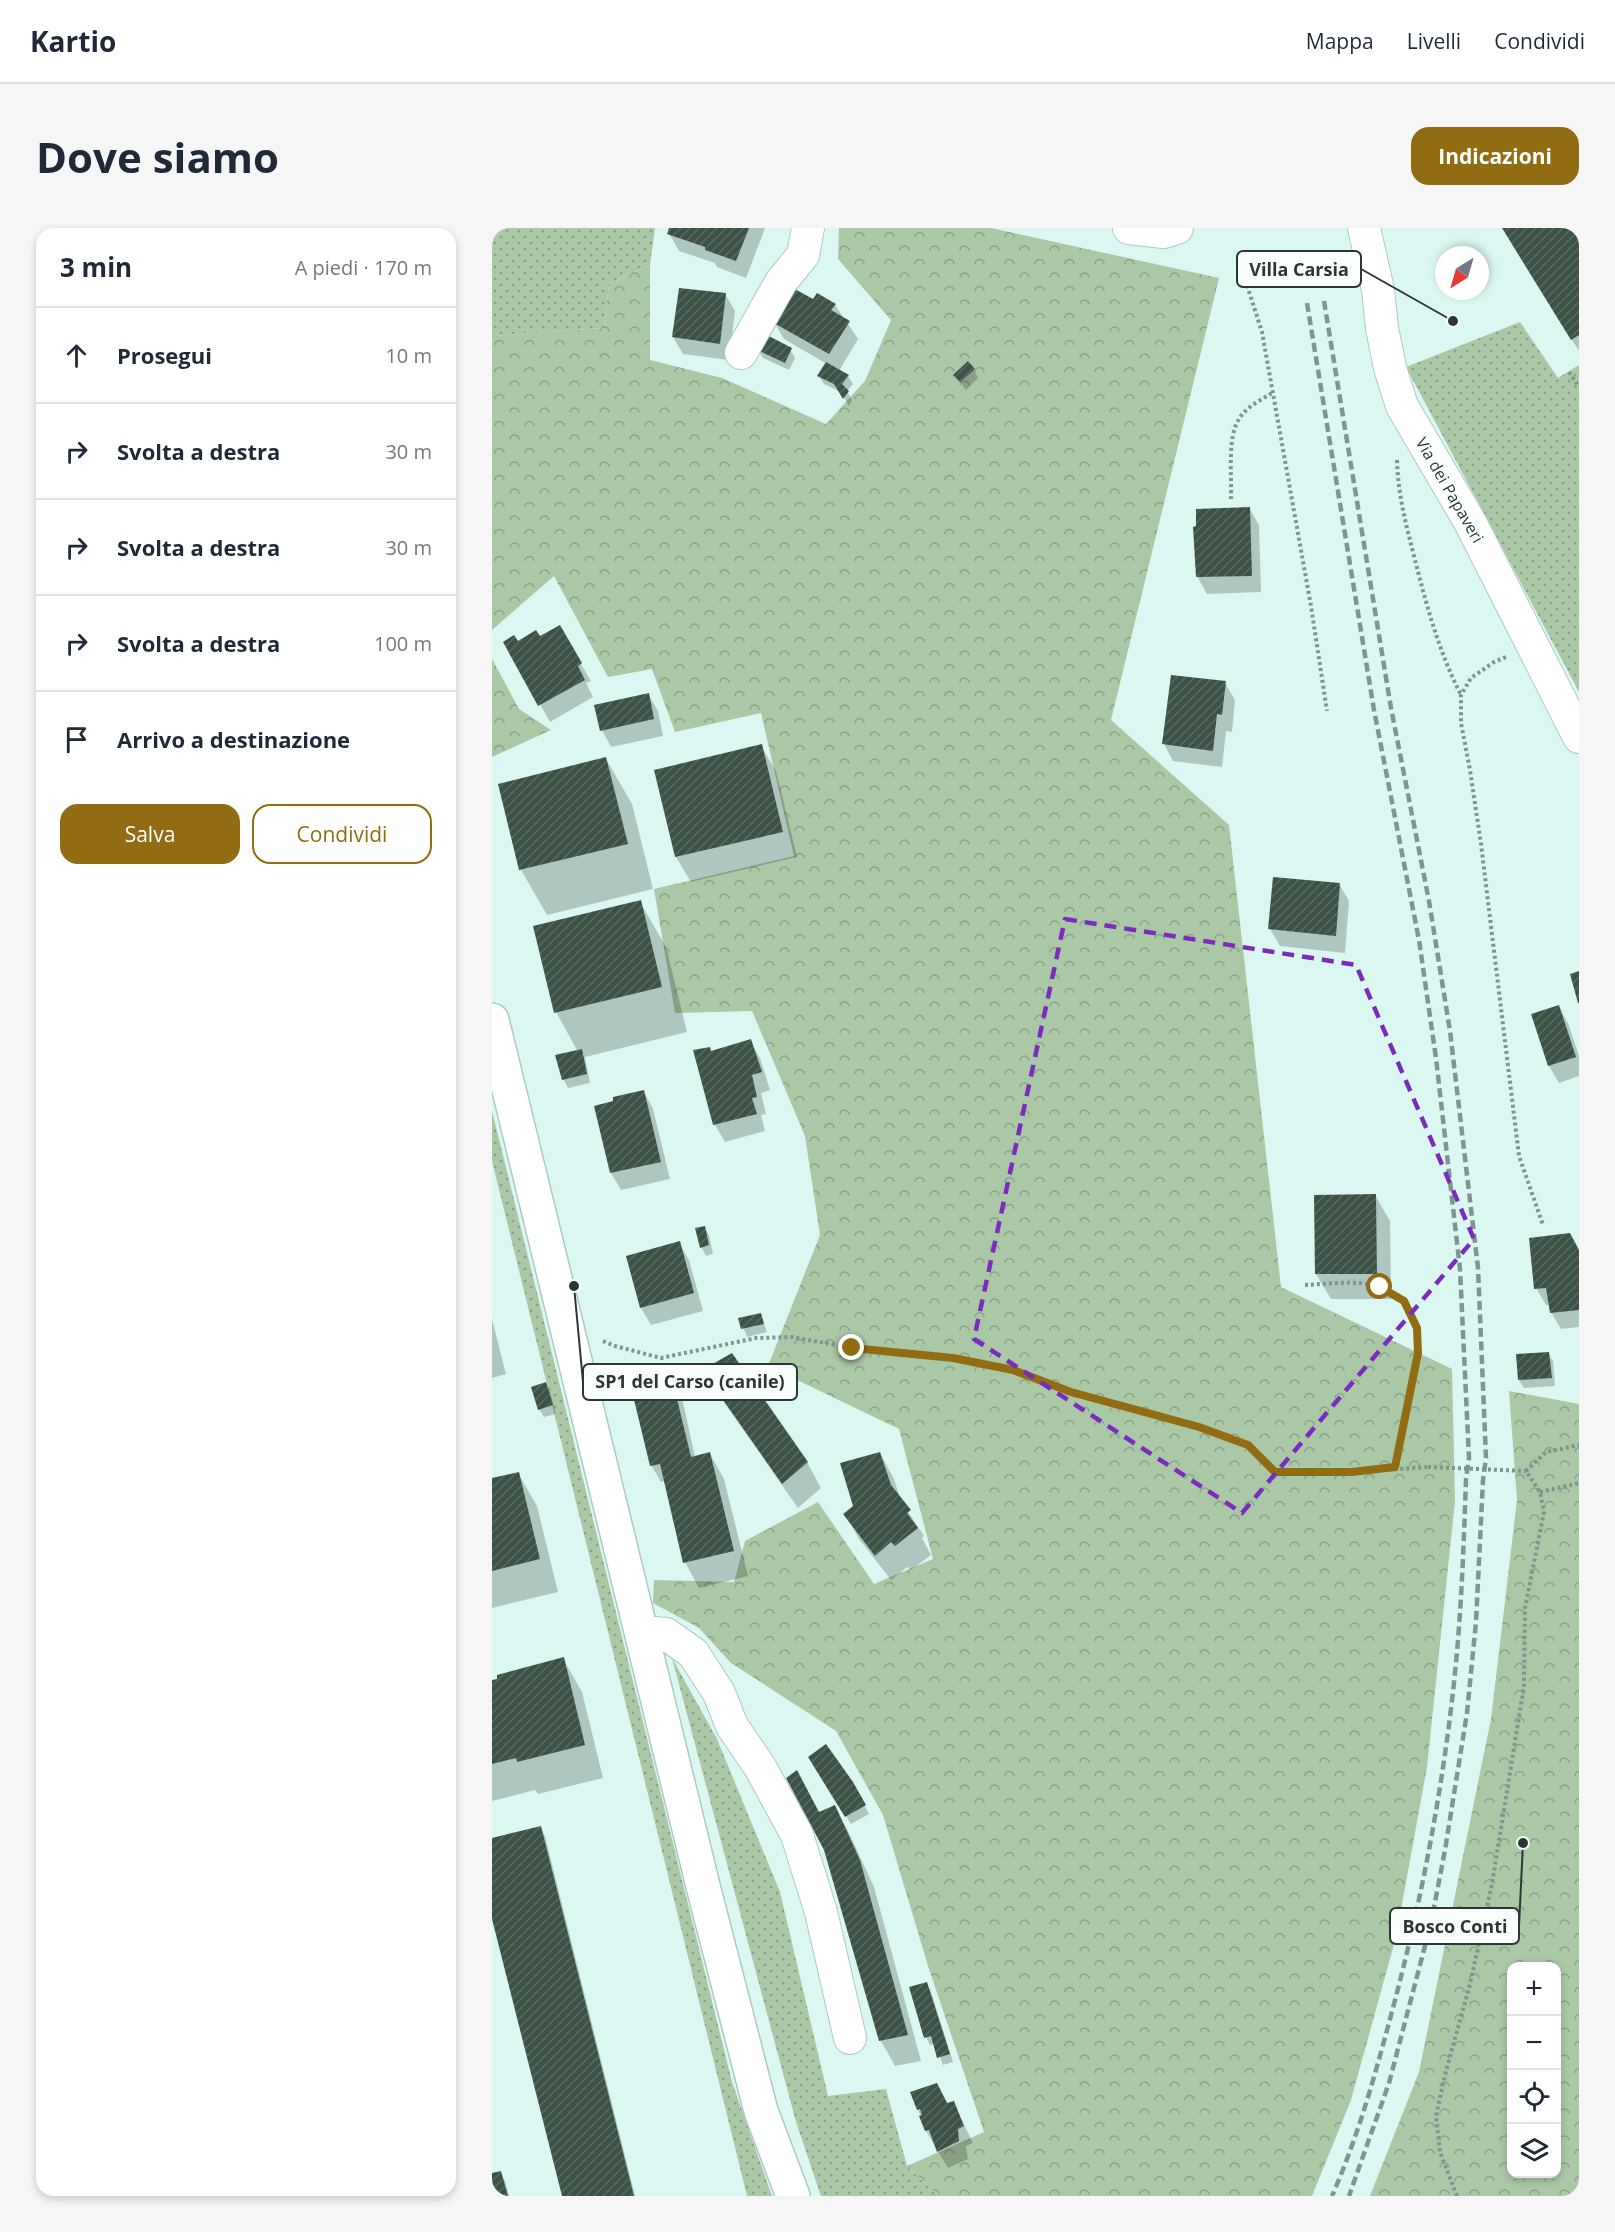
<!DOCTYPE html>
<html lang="it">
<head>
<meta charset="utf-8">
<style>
  :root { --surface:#fff; --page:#f6f6f7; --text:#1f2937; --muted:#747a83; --line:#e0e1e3; --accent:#926c13 }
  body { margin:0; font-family:"Open Sans",sans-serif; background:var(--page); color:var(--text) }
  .controls { position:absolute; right:18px; bottom:18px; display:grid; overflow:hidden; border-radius:12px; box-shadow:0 3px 9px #0003 }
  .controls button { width:54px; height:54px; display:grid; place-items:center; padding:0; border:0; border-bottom:2px solid var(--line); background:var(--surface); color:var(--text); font:30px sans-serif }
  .compass { position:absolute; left:943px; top:18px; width:54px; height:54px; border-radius:50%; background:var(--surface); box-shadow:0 3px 9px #0003; rotate:217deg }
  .stop { position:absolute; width:18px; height:18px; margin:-14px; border:4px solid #926c13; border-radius:50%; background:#fff }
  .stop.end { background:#926c13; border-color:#fff; box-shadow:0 2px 6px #0008 }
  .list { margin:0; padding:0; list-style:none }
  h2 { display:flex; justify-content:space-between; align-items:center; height:78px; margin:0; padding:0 24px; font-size:26px }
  h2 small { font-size:20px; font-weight:400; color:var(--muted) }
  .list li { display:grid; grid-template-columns:39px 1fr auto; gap:18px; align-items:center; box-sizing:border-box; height:96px; padding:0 24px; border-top:2px solid var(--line) }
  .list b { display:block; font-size:22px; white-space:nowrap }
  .list em { font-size:20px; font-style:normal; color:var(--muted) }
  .actions { display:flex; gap:12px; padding:18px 24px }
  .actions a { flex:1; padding:14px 0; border:2px solid var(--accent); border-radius:18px; text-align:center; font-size:21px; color:var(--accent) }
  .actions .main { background:var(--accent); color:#fff }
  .icon { flex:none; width:33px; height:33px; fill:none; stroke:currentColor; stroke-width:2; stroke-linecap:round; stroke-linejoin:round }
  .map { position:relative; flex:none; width:1087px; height:1968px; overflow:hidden; border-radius:18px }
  header { display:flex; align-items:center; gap:36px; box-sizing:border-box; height:84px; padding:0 30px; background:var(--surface); border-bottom:2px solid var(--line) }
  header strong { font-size:28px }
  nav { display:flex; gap:33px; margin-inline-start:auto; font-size:21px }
  .intro { display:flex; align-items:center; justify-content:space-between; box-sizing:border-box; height:144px; padding:0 36px }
  h1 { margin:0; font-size:42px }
  .button { padding:15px 27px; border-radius:18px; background:var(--accent); color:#fff; font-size:21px; font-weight:700 }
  main { display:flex; gap:36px; padding:0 36px }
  aside { flex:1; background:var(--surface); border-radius:18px; box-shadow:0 3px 9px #0003 }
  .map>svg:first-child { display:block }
</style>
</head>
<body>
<header>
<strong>Kartio</strong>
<nav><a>Mappa</a><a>Livelli</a><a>Condividi</a></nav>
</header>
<div class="intro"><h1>Dove siamo</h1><a class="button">Indicazioni</a></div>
<main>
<aside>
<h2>3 min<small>A piedi · 170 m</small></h2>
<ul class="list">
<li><svg class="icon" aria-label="ahead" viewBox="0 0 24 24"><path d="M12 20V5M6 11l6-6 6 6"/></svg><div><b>Prosegui</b></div><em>10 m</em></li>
<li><svg class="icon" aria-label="right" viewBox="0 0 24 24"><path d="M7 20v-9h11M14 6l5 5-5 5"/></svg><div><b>Svolta a destra</b></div><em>30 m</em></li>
<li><svg class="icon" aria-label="right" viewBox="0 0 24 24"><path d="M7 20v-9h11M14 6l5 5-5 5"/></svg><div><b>Svolta a destra</b></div><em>30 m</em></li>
<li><svg class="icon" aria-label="right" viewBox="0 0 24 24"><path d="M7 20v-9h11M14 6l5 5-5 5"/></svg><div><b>Svolta a destra</b></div><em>100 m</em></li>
<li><svg class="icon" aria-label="arrive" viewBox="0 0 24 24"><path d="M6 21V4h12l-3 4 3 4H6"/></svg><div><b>Arrivo a destinazione</b></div></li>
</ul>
<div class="actions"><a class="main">Salva</a><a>Condividi</a></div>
</aside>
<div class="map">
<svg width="1087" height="1968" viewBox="0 0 1087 1968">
  <defs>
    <pattern id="grass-dots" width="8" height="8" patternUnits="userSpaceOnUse" patternTransform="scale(1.5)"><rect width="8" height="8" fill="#aac7a6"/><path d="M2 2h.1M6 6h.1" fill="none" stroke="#8ba288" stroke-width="1.8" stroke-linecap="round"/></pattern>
    <pattern id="forest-crowns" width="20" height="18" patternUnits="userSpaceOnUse" patternTransform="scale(1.5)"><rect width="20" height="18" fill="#aac7a6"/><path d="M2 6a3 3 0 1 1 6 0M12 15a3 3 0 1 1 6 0" fill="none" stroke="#8ba288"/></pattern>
    <pattern id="building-hatch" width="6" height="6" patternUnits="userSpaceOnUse" patternTransform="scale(1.5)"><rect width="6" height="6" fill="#3d5247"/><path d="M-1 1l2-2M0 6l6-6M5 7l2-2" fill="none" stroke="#576960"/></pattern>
  </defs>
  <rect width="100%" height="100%" fill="#daf8f1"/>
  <!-- grass -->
  <g fill="url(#grass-dots)">
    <path d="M 0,0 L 163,0 L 158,37 L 117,56 L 112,100 L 0,108 Z"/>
    <path d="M 1028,94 L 1066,150 L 1087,137 L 1087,464 L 914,139 Z"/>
    <path d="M 0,883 L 240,1854 L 280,1968 L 255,1968 L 0,933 Z"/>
    <path d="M 180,1430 L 225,1511 L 288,1664 L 336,1868 L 394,1861 L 415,1938 L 447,1968 L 329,1968 L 304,1894 Z"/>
  </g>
  <!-- forest -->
  <g fill="url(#forest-crowns)" fill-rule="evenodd">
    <path d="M 347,0 L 499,0 L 727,50 L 619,492 L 737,597 L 789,1059 L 960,1141 L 963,1273 L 935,1539 L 904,1709 L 859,1872 L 820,1968 L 447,1968 L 415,1938 L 492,1904 L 436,1738 L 391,1587 L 344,1503 L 239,1435 L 207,1400 L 161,1375 L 162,1352 L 242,1354 L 253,1313 L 326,1274 L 382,1356 L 441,1331 L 407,1201 L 276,1138 L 328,1007 L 313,908 L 260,783 L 183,785 L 162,661 L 302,628 L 269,485 L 183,504 L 160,441 L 116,449 L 62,348 L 0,402 L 0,108 L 112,100 L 117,56 L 158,37 L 158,132 L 230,150 L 334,196 L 373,153 L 399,92 L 346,31 Z"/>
    <path d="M 0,431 L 27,481 L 59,502 L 0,529 Z"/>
    <path d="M 1017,1163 L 1087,1176 L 1087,1968 L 878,1968 L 927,1844 L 999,1491 L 1025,1272 ZM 1064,1738 L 1064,1946 L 1020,1946 L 1020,1738 Z"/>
  </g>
  <!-- shadow -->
  <g fill="#0003">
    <path d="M 179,0 L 273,0 L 254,50 L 225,39 L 223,35 L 187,23 L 177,5 Z"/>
    <path d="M 1011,0 L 1087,0 L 1087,123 L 1026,26 Z"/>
    <path d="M 233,66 L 243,83 L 237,132 L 191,126 L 181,109 Z"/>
    <path d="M 326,67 L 343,77 L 366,111 L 347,143 L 356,148 L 361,156 L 355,163 L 360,172 L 357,178 L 349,164 L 332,156 L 327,148 L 335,136 L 292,111 L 282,94 L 321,73 Z"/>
    <path d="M 298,121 L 303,130 L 297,142 L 271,130 L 266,122 Z"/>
    <path d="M 482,142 L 486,150 L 474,162 L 463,147 Z"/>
    <path d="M 757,280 L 767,297 L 769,364 L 715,366 L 705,348 Z"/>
    <path d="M 67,399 L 99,453 L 94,455 L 101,469 L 58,494 L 13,415 L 25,415 L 47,409 Z"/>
    <path d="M 733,455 L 743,472 L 740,504 L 734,503 L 730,539 L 681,533 L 672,516 Z"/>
    <path d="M 156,466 L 166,483 L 171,508 L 119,519 L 110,502 Z"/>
    <path d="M 269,518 L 284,543 L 305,629 L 199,654 L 184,629 L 163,543 Z"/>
    <path d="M 114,531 L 140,576 L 161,661 L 55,687 L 29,642 L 8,557 Z"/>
    <path d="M 847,656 L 857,673 L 853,725 L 788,718 L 778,701 Z"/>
    <path d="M 148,674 L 174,719 L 195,804 L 93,829 L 98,855 L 76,860 L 72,852 L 65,828 L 86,824 L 64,784 Z"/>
    <path d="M 1067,779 L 1076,795 L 1087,828 L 1087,848 L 1067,855 L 1057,838 L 1041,787 Z"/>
    <path d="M 258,813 L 268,830 L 278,862 L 269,865 L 274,886 L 269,887 L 273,903 L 233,914 L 223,897 L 203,824 L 219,824 Z"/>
    <path d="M 152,864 L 161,881 L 178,951 L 129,962 L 119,945 L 104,879 Z"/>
    <path d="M 883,967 L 898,993 L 899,1071 L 839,1071 L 824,1046 L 824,968 Z"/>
    <path d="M 212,999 L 217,1007 L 221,1026 L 214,1028 L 210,1020 L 205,1001 Z"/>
    <path d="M 1077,1006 L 1087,1023 L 1087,1099 L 1069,1101 L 1059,1084 L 1058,1077 L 1054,1077 L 1044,1060 Z"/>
    <path d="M 187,1015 L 197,1032 L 211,1083 L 159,1097 L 149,1080 L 136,1029 Z"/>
    <path d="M 269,1087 L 275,1104 L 255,1109 L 248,1091 Z"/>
    <path d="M 0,1091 L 14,1146 L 0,1150 Z"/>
    <path d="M 1056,1125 L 1061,1133 L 1063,1158 L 1032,1160 L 1027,1152 Z"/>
    <path d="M 212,1142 L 315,1234 L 329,1260 L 306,1280 L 227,1167 Z"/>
    <path d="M 179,1148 L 189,1165 L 203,1229 L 218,1226 L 232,1251 L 256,1348 L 207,1360 L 193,1334 L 173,1253 L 169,1254 L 159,1237 Z"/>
    <path d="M 54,1156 L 58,1164 L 64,1186 L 52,1189 L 47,1181 Z"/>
    <path d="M 388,1225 L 402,1251 L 409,1273 L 432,1308 L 430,1310 L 439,1327 L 419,1342 L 415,1339 L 399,1352 L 367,1311 L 353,1286 L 363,1279 Z"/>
    <path d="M 26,1245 L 45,1278 L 66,1364 L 0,1380 L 0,1252 Z"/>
    <path d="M 71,1431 L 90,1464 L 111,1550 L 46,1566 L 43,1562 L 0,1573 L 0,1453 Z"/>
    <path d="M 318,1530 L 360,1554 L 377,1586 L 359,1596 Z"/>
    <path d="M 343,1579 L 357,1605 L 382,1659 L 429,1833 L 403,1838 L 389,1813 L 333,1621 L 328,1586 Z"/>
    <path d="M 48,1600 L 53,1608 L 143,1968 L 71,1968 L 0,1685 L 0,1612 Z"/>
    <path d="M 435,1756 L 439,1764 L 461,1834 L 451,1837 L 443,1816 L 438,1817 L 434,1809 Z"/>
    <path d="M 445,1857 L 456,1876 L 461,1874 L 481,1915 L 474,1918 L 476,1931 L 456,1940 L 434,1903 L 420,1865 Z"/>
    <path d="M 8,1945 L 13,1953 L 17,1968 L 0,1968 L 0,1947 Z"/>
  </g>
  <!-- building -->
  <g fill="url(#building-hatch)">
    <path d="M 177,0 L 257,0 L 244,33 L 213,22 L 213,19 L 175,6 Z"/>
    <path d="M 1010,0 L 1087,0 L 1087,107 L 1079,112 Z"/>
    <path d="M 187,60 L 234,65 L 228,116 L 180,109 Z"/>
    <path d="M 301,60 L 321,71 L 325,65 L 344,76 L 339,82 L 358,93 L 337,126 L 280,94 Z"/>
    <path d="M 273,106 L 300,120 L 293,135 L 265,122 Z"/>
    <path d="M 476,133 L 483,141 L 468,154 L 461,147 Z"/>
    <path d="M 334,134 L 357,147 L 350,156 L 357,163 L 351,171 L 342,156 L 325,148 Z"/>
    <path d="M 758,279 L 760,348 L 704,349 L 701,299 L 704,298 L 704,281 Z"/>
    <path d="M 68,397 L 90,435 L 86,438 L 93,452 L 46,478 L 11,414 L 22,407 L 26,413 L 44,402 L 48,408 Z"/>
    <path d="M 679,447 L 734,453 L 730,487 L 725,486 L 721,523 L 670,516 Z"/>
    <path d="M 157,465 L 162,491 L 108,503 L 102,477 Z"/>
    <path d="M 270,516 L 291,604 L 183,629 L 162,542 Z"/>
    <path d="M 114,529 L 136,616 L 27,642 L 6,556 Z"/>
    <path d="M 781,649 L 848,655 L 844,708 L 776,701 Z"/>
    <path d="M 149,672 L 170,759 L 62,785 L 41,698 Z"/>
    <path d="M 1087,743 L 1087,775 L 1086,775 L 1078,746 Z"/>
    <path d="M 1067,777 L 1084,829 L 1056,838 L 1039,786 Z"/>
    <path d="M 259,811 L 270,844 L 260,847 L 265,869 L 260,870 L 265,886 L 221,897 L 201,822 L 218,819 L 219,823 Z"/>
    <path d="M 90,821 L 95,846 L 70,852 L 63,827 Z"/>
    <path d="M 152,862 L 169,934 L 118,945 L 102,878 L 121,873 L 121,869 Z"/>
    <path d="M 884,966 L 885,1046 L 823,1046 L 822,967 Z"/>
    <path d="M 213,998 L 217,1017 L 208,1020 L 203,1000 Z"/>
    <path d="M 1078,1005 L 1087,1022 L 1087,1082 L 1058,1085 L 1054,1060 L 1042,1061 L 1037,1010 Z"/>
    <path d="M 188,1013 L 202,1065 L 148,1080 L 134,1028 Z"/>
    <path d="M 269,1085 L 272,1096 L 249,1101 L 246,1090 Z"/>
    <path d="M 1057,1124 L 1060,1150 L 1026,1152 L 1024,1126 Z"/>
    <path d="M 240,1125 L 316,1234 L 290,1256 L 210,1142 Z"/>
    <path d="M 179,1146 L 199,1229 L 218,1224 L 242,1323 L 191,1335 L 168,1236 L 158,1238 L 138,1155 Z"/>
    <path d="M 54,1154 L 61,1177 L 46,1182 L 39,1159 Z"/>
    <path d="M 388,1224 L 399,1257 L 419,1282 L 415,1285 L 426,1300 L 403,1318 L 399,1314 L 383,1328 L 351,1286 L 361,1278 L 348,1235 Z"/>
    <path d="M 27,1244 L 48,1331 L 0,1343 L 0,1250 Z"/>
    <path d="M 72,1429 L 93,1517 L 25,1534 L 24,1530 L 0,1536 L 0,1452 L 5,1451 L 5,1447 Z"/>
    <path d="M 334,1516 L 361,1554 L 374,1577 L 353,1589 L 316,1529 Z"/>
    <path d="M 305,1542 L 327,1584 L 343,1577 L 368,1632 L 416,1807 L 387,1813 L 332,1622 L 294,1550 Z"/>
    <path d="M 49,1598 L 142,1968 L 70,1968 L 0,1691 L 0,1610 Z"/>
    <path d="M 435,1754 L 458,1826 L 445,1830 L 439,1808 L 432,1810 L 417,1759 Z"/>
    <path d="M 445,1855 L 455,1875 L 462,1873 L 472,1898 L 466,1901 L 467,1913 L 445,1924 L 437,1902 L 433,1903 L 427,1888 L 430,1887 L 428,1881 L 425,1882 L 418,1864 Z"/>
    <path d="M 9,1943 L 16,1968 L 0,1968 L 0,1945 Z"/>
  </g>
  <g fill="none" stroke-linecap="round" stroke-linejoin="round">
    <defs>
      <g id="minor">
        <path d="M 637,0 L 672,4 L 685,0"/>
        <path d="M 872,0 L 886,62 L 890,100 L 898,140 L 910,178 L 978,294 L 1087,509"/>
        <path d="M 249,125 L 289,54 L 311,27 L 316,0"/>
        <path d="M 150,1404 L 174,1406 L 201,1425 L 227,1465 L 240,1498 L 268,1539 L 305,1607 L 329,1684 L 358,1810"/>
      </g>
      <path id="secondary" d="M 0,792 L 211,1658 L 269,1883 L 301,1968"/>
    </defs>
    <!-- minor casing -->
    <use href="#minor" stroke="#aecac5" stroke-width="34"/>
    <!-- secondary casing -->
    <use href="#secondary" stroke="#aecac5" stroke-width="36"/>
    <!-- path -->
    <g stroke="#80948f" stroke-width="4" stroke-dasharray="3 3" stroke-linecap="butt">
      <path d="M 750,34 L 752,48 L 770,104 L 819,378 L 835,483"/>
      <path d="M 1077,144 L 1087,159"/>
      <path d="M 905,232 C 906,267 914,297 923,332 C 935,379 947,424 969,467"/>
      <path d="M 739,271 C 740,249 735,209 747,191 C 754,179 769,172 780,165"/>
      <path d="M 1014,429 L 1002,434 L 979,450 L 969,467 L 969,495 L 978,542 L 989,616 L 1027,928 L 1051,997"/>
      <path d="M 813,1057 C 837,1056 862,1052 886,1058 C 906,1063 919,1080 924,1100 C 932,1128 910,1207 903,1239"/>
      <path d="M 111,1113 L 123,1118 L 169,1130 L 264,1110 L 300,1109 L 360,1120 L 461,1129 L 521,1142 L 579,1164 L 641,1179 L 707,1199 L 756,1217 L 783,1244 L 860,1244 L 936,1239"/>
      <path d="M 1048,1264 L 1087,1255"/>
      <path d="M 965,1968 L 948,1924 L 944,1888 L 953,1847 L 978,1756 L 1000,1656 L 1032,1458 L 1033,1380 L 1052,1284 L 1048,1264 L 1034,1243 L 1054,1224 L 1087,1217"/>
    </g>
    <!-- minor -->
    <use href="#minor" stroke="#fff" stroke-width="32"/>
    <!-- secondary -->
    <use href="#secondary" stroke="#fff" stroke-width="33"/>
    <!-- rail -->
    <g stroke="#809590" stroke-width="4.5" stroke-dasharray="9 4.5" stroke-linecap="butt">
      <path d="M 832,73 L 899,480 L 937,673 L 958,803 L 986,1040 L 994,1230 L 991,1252 L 984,1394 L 975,1485 L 953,1622 L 939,1695 L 897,1855 L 857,1968"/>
      <path d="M 815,75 L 882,482 L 927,712 L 944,830 L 968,1041 L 977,1230 L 974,1251 C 972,1309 970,1367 965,1424 C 954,1546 930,1673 898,1791 C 882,1851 865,1911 840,1968"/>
    </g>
    <!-- path-bridge -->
    <path stroke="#80948f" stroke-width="4" stroke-dasharray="3 3" stroke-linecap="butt" d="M 936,1239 L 1034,1243"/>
  </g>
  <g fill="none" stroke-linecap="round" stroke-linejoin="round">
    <!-- route -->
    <path stroke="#926c13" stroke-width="8" d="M 360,1120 L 461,1130 L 521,1142 L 579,1164 L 707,1199 L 756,1217 L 783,1244 L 860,1244 L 903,1239 L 926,1125 L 925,1100 L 912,1073 L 888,1059"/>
  </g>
  <!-- marked area -->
  <path fill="none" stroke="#7b2cbf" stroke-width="4.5" stroke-dasharray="12 8" stroke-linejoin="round" d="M 573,691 L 864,737 L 982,1011 L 750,1285 L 482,1111 Z"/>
  <g text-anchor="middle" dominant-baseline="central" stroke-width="6" stroke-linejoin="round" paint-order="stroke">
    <!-- street labels -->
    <g font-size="16" fill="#2c3735" stroke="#f9fffe">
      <text transform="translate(958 262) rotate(60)">Via dei Papaveri</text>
    </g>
  </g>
  <!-- callouts -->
  <path fill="none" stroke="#2c3735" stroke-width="2" d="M961 93L869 41M82 1058L91 1154M1031 1615L1027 1698"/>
  <g fill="#2c3735" stroke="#f9fffe" stroke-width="2">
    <circle cx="961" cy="93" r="6"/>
    <circle cx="82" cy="1058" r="6"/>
    <circle cx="1031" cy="1615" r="6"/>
  </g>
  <g fill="#f9fffe" stroke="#2c3735" stroke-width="2">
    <rect x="745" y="23" width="124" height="36" rx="6"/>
    <rect x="91" y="1136" width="214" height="36" rx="6"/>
    <rect x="898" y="1680" width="129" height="36" rx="6"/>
  </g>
  <g font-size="18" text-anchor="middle" font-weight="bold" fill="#2c3735">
    <text x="807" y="48">Villa Carsia</text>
    <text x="198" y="1160">SP1 del Carso (canile)</text>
    <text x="963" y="1705">Bosco Conti</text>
  </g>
</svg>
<div class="controls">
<button>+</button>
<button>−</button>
<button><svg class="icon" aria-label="locate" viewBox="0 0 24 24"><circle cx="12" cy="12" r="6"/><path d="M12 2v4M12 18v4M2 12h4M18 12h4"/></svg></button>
<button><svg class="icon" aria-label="layers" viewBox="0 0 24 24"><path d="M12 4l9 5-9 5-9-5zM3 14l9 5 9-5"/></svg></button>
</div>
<svg class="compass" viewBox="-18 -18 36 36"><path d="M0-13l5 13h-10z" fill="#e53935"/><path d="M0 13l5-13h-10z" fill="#747a83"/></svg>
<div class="stop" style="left:888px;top:1059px"></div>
<div class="stop end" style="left:360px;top:1120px"></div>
</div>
</main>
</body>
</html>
